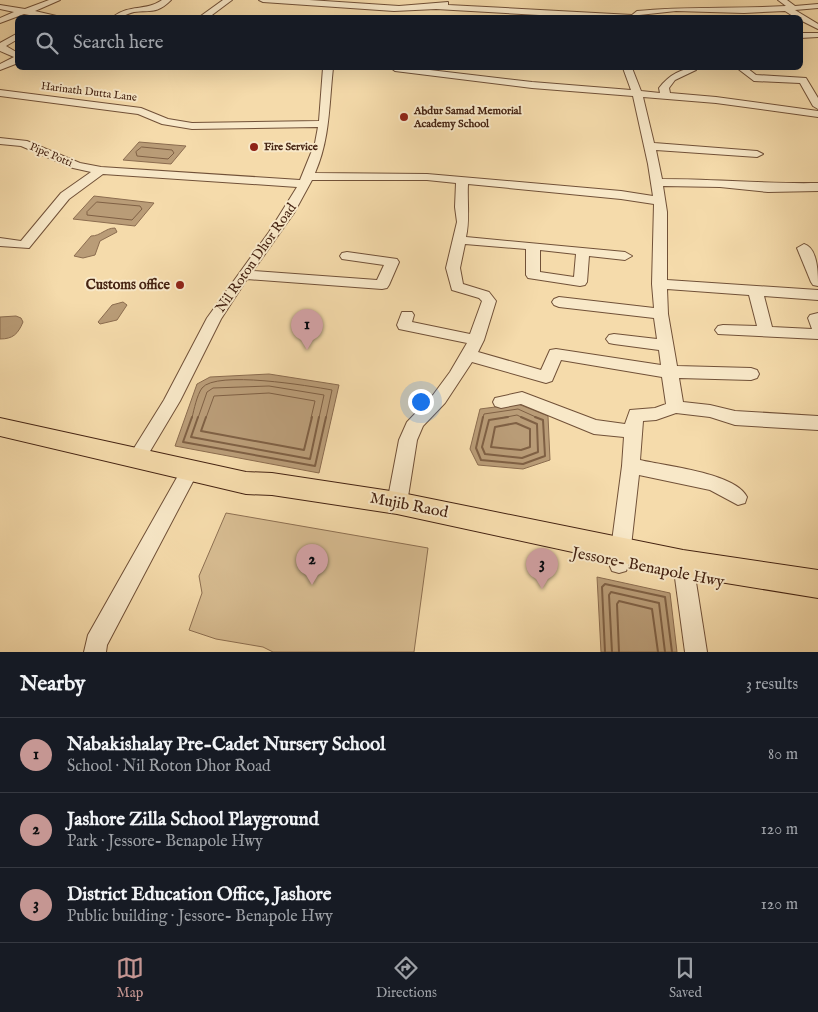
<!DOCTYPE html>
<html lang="en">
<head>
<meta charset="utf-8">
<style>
  :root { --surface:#171b24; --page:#20242c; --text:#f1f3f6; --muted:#9ea1a6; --line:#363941; --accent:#c59692 }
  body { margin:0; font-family:"IM FELL English",serif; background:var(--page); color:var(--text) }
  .you { position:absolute; left:420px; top:401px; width:18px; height:18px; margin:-12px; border:4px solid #fff; border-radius:50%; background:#1a73e8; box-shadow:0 0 0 8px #1a73e833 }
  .badge { display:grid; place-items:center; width:32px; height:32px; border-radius:50%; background:var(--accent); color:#111; font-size:16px; font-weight:700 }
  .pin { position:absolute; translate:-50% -41px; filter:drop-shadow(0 1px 2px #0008) }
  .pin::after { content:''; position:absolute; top:26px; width:18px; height:15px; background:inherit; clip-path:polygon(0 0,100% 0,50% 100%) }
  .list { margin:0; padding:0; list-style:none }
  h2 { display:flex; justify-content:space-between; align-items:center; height:65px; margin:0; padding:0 20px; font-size:21px }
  h2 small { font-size:16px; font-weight:400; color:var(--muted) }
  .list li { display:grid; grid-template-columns:32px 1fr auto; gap:15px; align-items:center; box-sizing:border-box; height:75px; padding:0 20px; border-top:1px solid var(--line) }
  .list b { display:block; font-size:19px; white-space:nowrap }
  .list p { margin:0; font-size:16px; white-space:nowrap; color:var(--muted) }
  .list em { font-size:16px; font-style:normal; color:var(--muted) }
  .icon { flex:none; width:28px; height:28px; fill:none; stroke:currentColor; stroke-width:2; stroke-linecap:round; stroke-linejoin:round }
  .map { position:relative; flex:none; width:818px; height:652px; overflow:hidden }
  .search { position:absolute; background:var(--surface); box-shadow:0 5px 20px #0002; left:15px; right:15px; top:15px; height:55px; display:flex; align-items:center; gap:12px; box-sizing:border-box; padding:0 18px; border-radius:8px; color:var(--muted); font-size:19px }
  .sheet { height:290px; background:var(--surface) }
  nav { display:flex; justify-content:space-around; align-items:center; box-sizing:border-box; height:70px; border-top:1px solid var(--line); background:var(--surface); font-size:14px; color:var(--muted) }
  nav a { display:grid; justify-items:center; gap:2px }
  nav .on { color:var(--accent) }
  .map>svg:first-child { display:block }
</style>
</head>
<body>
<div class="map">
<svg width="818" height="652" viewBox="0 0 818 652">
  <rect width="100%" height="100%" fill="#f5dbab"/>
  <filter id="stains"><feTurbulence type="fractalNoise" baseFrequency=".004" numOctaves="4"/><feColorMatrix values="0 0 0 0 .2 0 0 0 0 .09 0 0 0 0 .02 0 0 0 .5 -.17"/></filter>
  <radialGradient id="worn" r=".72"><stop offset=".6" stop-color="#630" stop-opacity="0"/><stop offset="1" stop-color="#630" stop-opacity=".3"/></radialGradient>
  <!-- green -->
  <path fill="#d7bc91" stroke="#8e7052" d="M 226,513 L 428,548 L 414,652 L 273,652 L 263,647 L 216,639 L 189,630 L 202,593 L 199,576 Z"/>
  <!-- water -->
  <g fill="#b99c77" stroke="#8b6c4f">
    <path d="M 139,142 L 186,146 L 171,164 L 123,160 Z"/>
    <path d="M 94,196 L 154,203 L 135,226 L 73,219 Z"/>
    <path d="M 115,228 L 117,232 L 100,241 L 95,255 L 83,258 L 74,256 L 91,236 C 101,236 105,228 115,228 Z"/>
    <path d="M 123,302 L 127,305 L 117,320 L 100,324 L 98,322 L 112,305 Z"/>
    <path d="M 16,316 L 21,318 L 23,322 C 18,334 13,339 0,339 L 0,317 Z"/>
    <path d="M 269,374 L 339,385 L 319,473 L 175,446 L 197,384 L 210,377 Z"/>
    <path d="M 518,404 L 548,416 L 550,460 L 523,469 L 478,465 L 470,449 L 480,409 Z"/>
    <path d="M 597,577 L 670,593 L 677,652 L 601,652 Z"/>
  </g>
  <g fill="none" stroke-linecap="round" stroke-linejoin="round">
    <!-- shore-far1 -->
    <g stroke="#7f6044" stroke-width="1">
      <path d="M 142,147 L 172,150 L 174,153 L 168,159 L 137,156 L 136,152 Z"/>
      <path d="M 97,202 L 140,206 L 142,209 L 132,220 L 87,215 L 87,212 Z"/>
      <path d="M 192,418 C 194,409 197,395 202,388 C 216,370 310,386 332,390 L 326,418"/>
      <path d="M 198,418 L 207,392 L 213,388 L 269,386 L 324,395 L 319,418"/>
      <path d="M 206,418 L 214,396 L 269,393 L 315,401 L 311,418"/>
      <path d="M 483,418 L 484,414 L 518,409 L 538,418"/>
      <path d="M 501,418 L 517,415 L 523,418"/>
    </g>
    <!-- shore -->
    <g stroke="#7f6044" stroke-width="2">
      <path d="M 192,417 L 183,442 L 315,466 L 326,417"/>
      <path d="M 198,417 L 191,437 L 310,459 L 319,417"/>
      <path d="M 206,417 L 201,431 L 304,450 L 312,417"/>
      <path d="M 483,417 L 476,448 L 481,460 L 523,464 L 545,456 L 543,420 L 535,417"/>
      <path d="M 508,417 L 489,420 L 482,447 L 485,454 L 522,458 L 538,452 L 537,424 L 521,417"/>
      <path d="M 516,423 L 530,429 L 530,447 L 521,450 L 491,447 L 495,427 Z"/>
      <path d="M 605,652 L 602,587 L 605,584 L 665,597 L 672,652"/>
      <path d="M 612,652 L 609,595 L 611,592 L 659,603 L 665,652"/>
      <path d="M 619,652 L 617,604 L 619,601 L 652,609 L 658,652"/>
    </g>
    <defs>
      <g id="minor">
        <path d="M 49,0 L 60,0 L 35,11 L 65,18 L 45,18 L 24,14 L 0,23 L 0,18 L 14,12 L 0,9 L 0,5 L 25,9 Z"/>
        <path d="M 162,0 L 171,0 C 157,14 151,10 134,12 C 126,14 122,18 111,18 C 131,3 145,12 162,0 Z"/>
        <path d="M 223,0 L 232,0 L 208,18 L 198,18 Z"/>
        <path d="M 259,0 L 309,0 L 399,6 L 448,2 L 448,5 L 632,15 L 637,11 C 687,6 736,9 786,6 L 778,0 L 787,0 L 795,6 L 818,4 L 818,8 L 795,10 L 818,24 L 818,29 L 800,20 L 800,18 L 796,18 L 785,11 L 744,13 L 676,11 L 639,15 L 638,18 L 593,18 L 436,9 L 394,11 L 263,2 Z"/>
        <path d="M 18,33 L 18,39 L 6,46 L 18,53 L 18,63 L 0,70 L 0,64 L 14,57 L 0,51 L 0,43 Z"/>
        <path d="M 800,33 L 818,33 L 818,37 L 800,38 Z"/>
        <path d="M 323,68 L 333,68 C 329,104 330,139 315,173 L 427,174 L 621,191 L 653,196 L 648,164 L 633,96 L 532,88 L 395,71 L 391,68 L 413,68 L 532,82 L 631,90 L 623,68 L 632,68 L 641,91 L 660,93 L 659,88 C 669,75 681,68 697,68 L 696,70 L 675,80 L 669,88 L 670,93 L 716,97 L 818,111 L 818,117 L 716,103 L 643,97 L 654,143 L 757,151 L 763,154 L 757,157 L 656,150 L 662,179 C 714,179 766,184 818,183 L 818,191 L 768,192 L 720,187 L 663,186 L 667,212 L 667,280 L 818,290 L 818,300 L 764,296 L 772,327 L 812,329 L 808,318 L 810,315 L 818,313 L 818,339 L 718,334 L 715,330 L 718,326 L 723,325 L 757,326 L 749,295 L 667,289 L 668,314 L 677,366 L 751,368 L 757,370 L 759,374 L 757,378 L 751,380 L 679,378 L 683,402 L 710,405 L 735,411 L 818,416 L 818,430 L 735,425 L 710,417 L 676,413 L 656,420 L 643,421 L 640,460 C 665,466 736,473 747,497 L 745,503 L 738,505 L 710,490 L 639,475 L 629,564 L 626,571 L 619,573 L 612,571 L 609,564 L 622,466 L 624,437 L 594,434 L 521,404 L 501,408 L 495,406 L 493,402 L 495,398 L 522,392 L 596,420 L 625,424 L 630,410 L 655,408 L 666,404 L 662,377 L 561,360 L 552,381 L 546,383 L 472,362 L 445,403 L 423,426 L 417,440 L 407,503 L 404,509 L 397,511 L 390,509 L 387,503 L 399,440 L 407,422 L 433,395 L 450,372 L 467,343 L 399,329 L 397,325 L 402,312 L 412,312 L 414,315 L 412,322 L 470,334 L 482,301 L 479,298 L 452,290 L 446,268 L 457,222 L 455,207 L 456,183 L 427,180 L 312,180 L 294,213 L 253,271 L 377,280 L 384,265 L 342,259 L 340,256 L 342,253 L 347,252 L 397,259 L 399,262 L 389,285 L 387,288 L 382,289 L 247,279 L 221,319 L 180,401 L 143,463 L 137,465 L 131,463 L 128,458 L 131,453 L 164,400 L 207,318 L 269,232 L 297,187 L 103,174 L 69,199 L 29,248 L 0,246 L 0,238 L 21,241 L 61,193 L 91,172 L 73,168 L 21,146 L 0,144 L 0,138 L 27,141 L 80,163 L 101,167 L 300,180 L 315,143 L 318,127 L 192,129 L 162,124 L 138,114 L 0,96 L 0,90 L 141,108 L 168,119 L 192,123 L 319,121 ZM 468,184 L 621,199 L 654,204 L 652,284 L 654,308 L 559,297 L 554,299 L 552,302 L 554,305 L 559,307 L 654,318 L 657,339 L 614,334 L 609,335 L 606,339 L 609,343 L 614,344 L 659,350 L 661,365 L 556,349 L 550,350 L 541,370 L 478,352 L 484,340 L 496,301 L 489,292 L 463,284 L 460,268 L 465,244 L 526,249 L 526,275 L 528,278 L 580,286 L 585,285 L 587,282 L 589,256 L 625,260 L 632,256 L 625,252 L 466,237 C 470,219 467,202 468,184 ZM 540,250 L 576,254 L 574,277 L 540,272 Z"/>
        <path d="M 737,68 L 747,68 L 756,75 L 806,78 L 818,98 L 818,109 L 813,106 L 800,83 L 754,81 Z"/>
        <path d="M 804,244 C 818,248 818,274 818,286 L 813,285 L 811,282 L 797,248 Z"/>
        <path d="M 190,463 L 196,465 L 199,470 L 107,645 L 106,652 L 84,652 L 88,635 L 184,465 Z"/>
        <path d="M 683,554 L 690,556 L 693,563 L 707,652 L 685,652 L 673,563 L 676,556 Z"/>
      </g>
      <path id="highway" d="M 0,418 L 246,472 L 272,473 L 397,492 L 683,550 L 818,570 L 818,598 L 683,576 L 397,514 L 272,495 L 246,494 L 0,436 Z"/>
    </defs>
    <!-- minor casing -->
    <use href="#minor" stroke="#715138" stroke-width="2"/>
    <!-- highway casing -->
    <use href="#highway" stroke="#452312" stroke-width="2"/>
    <!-- minor -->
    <use href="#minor" fill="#f8e8c8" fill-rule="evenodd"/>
    <!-- highway -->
    <use href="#highway" fill="#f5dbab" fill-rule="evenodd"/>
  </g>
  <!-- markers -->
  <g fill="#8f2418" stroke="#f8e8c8" stroke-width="2">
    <circle cx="404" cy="117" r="5"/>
    <circle cx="254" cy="147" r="5"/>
    <circle cx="180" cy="285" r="5"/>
  </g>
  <g text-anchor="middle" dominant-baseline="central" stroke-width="4" stroke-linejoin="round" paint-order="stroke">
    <!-- far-street labels -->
    <g font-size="11" fill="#452312" stroke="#f8e8c8">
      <text transform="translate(89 92) rotate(7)">Harinath Dutta Lane</text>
      <text transform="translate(51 155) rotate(23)">Pipe Potti</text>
    </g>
    <!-- far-poi labels -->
    <g font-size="11" font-weight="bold" fill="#452312" stroke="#f8e8c8" text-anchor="start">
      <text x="414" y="111">Abdur Samad Memorial<tspan x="414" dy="13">Academy School</tspan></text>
      <text x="264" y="147">Fire Service</text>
    </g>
    <!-- street labels -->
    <g font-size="14" fill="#452312" stroke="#f8e8c8">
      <text transform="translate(256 258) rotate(-55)">Nil Roton Dhor Road</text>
    </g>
    <!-- poi labels -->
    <g font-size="14" font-weight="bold" fill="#452312" stroke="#f8e8c8" text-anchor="end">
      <text x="170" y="285">Customs office</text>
    </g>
    <!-- near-street labels -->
    <g font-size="16" fill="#452312" stroke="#f8e8c8">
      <text transform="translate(409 506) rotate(11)">Mujib Raod</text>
      <text transform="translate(648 568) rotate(11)">Jessore- Benapole Hwy</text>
    </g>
  </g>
  <rect width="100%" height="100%" filter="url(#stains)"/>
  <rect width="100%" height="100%" fill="url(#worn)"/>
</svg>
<div class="you"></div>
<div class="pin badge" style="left:307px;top:350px">1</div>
<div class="pin badge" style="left:312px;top:585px">2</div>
<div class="pin badge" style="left:542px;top:589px">3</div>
<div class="search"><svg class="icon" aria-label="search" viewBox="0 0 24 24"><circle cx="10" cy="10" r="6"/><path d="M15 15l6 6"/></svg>Search here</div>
</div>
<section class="sheet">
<h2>Nearby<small>3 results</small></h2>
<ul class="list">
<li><span class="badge">1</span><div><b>Nabakishalay Pre-Cadet Nursery School</b><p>School · Nil Roton Dhor Road</p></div><em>80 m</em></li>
<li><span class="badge">2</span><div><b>Jashore Zilla School Playground</b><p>Park · Jessore- Benapole Hwy</p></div><em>120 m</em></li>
<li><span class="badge">3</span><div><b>District Education Office, Jashore</b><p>Public building · Jessore- Benapole Hwy</p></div><em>120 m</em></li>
</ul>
</section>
<nav>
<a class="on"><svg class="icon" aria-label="map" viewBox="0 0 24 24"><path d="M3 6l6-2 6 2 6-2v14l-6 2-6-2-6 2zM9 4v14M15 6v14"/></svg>Map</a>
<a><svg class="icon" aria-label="directions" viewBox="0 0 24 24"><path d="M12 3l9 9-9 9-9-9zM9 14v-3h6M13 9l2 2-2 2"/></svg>Directions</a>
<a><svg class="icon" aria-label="saved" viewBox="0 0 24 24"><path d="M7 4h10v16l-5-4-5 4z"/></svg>Saved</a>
</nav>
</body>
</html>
